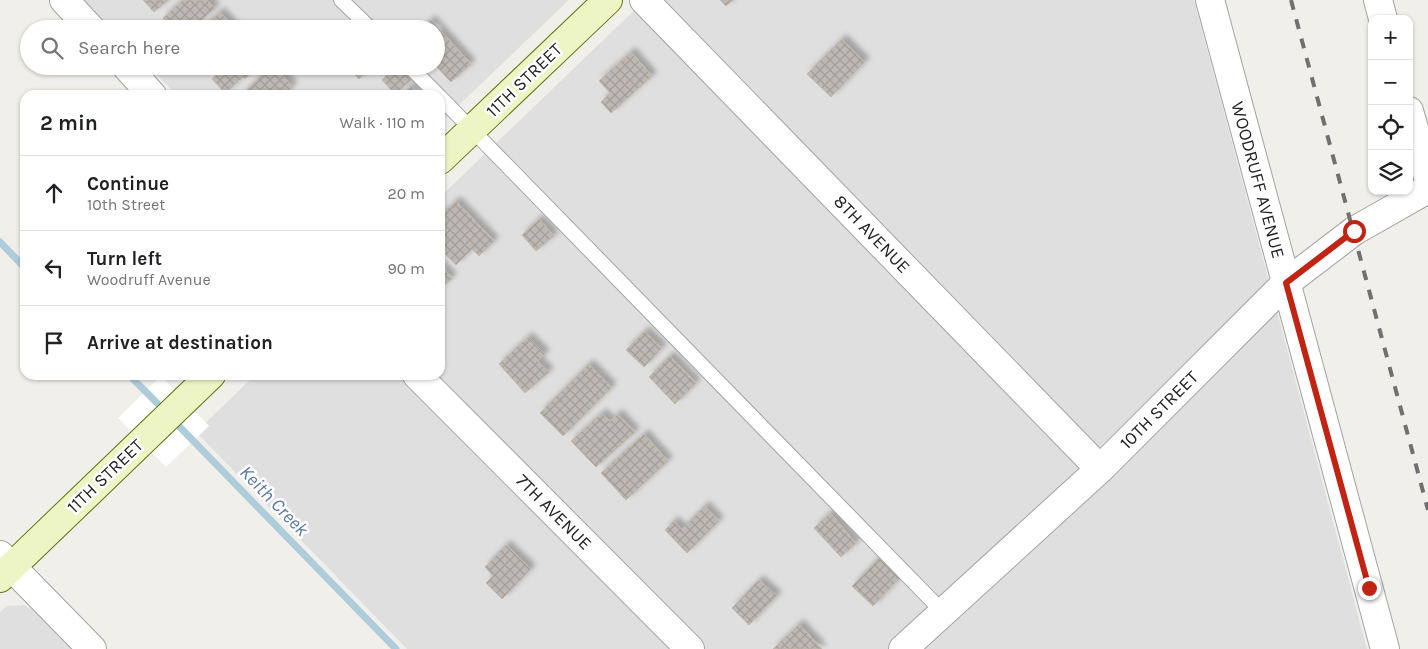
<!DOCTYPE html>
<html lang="en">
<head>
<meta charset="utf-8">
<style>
  :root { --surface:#fff; --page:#f2f2f2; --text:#202124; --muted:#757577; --line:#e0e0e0 }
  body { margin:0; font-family:Karla,sans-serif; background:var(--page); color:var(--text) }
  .controls { position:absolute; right:15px; top:15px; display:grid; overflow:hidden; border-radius:10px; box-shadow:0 1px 4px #0004 }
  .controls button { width:45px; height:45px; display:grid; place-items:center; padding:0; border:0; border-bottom:1px solid var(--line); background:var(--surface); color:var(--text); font:25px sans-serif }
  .stop { position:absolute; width:15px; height:15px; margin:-11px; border:4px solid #c12413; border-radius:50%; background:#fff }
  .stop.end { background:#c12413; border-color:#fff; box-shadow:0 1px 5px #0008 }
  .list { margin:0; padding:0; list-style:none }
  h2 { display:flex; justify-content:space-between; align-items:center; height:65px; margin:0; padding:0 20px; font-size:21px }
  h2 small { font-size:16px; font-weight:400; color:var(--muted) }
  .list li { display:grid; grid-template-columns:32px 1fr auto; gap:15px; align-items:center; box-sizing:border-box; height:75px; padding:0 20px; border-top:1px solid var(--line) }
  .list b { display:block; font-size:19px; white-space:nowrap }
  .list p { margin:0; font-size:16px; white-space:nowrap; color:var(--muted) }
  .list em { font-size:16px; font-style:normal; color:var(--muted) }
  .icon { flex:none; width:28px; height:28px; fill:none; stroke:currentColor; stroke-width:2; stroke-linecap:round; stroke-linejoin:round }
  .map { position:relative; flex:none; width:1428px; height:649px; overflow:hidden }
  .search { position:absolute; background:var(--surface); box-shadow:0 1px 4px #0004; left:20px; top:20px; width:425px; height:55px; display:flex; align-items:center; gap:12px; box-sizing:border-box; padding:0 18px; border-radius:28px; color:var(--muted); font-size:19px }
  .panel { position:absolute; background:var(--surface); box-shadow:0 1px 4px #0004; left:20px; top:90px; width:425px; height:290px; border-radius:15px }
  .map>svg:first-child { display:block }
</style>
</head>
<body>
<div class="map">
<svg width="1428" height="649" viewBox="0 0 1428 649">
  <defs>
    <pattern id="building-cross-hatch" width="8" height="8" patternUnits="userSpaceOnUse" patternTransform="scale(1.25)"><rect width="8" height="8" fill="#beb8b2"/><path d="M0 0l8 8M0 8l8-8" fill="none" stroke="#a39e99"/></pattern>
    <filter id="shadow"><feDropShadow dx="4.5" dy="-4.5" stdDeviation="2.5" flood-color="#0004"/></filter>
  </defs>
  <rect width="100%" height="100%" fill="#f1efea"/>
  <!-- residential -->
  <g fill="#e0dfdf">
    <path d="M 82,0 L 569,0 L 440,123 L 440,95 L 177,95 L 148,66 L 436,66 L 436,29 L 110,29 Z"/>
    <path d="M 645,0 L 1194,0 L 1367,649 L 407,649 L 196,432 L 255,375 L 440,375 L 440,197 Z"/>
    <path d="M 24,605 L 41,615 L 75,649 L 0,649 L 0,612 L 7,606 Z"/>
  </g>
  <!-- pier -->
  <path fill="#fff" d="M 161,376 L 209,426 L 166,467 L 118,418 Z"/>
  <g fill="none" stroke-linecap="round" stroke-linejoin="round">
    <!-- stream -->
    <g stroke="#aeccda" stroke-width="7">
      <path d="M 0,242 L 25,268"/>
      <path d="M 129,375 L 166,412"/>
      <path d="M 173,420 L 396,649"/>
    </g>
  </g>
  <!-- building -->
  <g fill="url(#building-cross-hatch)" stroke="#c2b8ad" filter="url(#shadow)">
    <path d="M 143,0 L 168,0 L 154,12 Z"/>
    <path d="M 183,0 L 207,0 L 215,8 L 192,29 L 173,29 L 163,18 Z"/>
    <path d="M 720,0 L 733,0 L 726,6 Z"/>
    <path d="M 220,12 L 236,29 L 201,29 Z"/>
    <path d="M 431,20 L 471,64 L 451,82 L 436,66 L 436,29 L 421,29 Z"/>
    <path d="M 842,39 L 865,62 L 831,97 L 807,74 Z"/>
    <path d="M 631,52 L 652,76 L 611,113 L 601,102 L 610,93 L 599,81 Z"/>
    <path d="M 210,66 L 259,66 L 245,79 L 243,77 L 225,93 L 212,79 L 217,74 Z"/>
    <path d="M 271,66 L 273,66 L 293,86 L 284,95 L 242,95 Z"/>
    <path d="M 347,66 L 372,66 L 359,79 Z"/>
    <path d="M 396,66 L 398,66 L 411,80 L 395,94 L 382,80 Z"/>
    <path d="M 411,86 L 420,95 L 402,95 Z"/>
    <path d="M 456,201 L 494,241 L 479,256 L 472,249 L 456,265 L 440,249 L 440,216 Z"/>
    <path d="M 539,219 L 554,236 L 536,251 L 522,235 Z"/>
    <path d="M 440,264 L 452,278 L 440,289 Z"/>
    <path d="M 645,331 L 662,348 L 644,367 L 626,350 Z"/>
    <path d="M 528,337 L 545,354 L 538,361 L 549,372 L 525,393 L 499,364 Z"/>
    <path d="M 670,356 L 696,383 L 675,404 L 649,377 Z"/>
    <path d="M 589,364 L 612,387 L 563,436 L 540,413 Z"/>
    <path d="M 602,413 L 610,421 L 618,414 L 635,432 L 596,467 L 571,441 Z"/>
    <path d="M 644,434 L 668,461 L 626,500 L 601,473 Z"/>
    <path d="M 705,506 L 719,521 L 687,553 L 665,530 L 674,521 L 682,529 Z"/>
    <path d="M 830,513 L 856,543 L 841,557 L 814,528 Z"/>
    <path d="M 506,545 L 531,569 L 502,599 L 486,583 L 493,576 L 485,567 Z"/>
    <path d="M 879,558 L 900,578 L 873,606 L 852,586 Z"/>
    <path d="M 759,580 L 777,596 L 749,625 L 732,608 Z"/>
    <path d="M 799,624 L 822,649 L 773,649 Z"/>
  </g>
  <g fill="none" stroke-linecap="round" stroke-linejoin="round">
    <defs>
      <g id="service">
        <path d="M 341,0 L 371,29"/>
        <path d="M 409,66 L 438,95"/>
        <path d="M 440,97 L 943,612"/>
      </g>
      <g id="minor">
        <path d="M 64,0 L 91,29"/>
        <path d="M 644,0 L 1100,469"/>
        <path d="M 1210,0 L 1385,649"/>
        <path d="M 1378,0 L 1383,19"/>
        <path d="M 126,66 L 152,95"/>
        <path d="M 1409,111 L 1428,177"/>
        <path d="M 417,375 L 690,649"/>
        <path d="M 0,555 L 92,649"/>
        <path d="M 903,649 L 1100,469 L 1286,283 L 1354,231 L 1428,189"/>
      </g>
      <g id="secondary">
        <path d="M 440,160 L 608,0"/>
        <path d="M 0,578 L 211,375"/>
      </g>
    </defs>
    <!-- service casing -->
    <use href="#service" stroke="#a3a3a3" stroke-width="16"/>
    <!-- minor casing -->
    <use href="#minor" stroke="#a3a3a3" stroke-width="30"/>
    <!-- secondary casing -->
    <use href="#secondary" stroke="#5e720f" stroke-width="30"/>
    <!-- service -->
    <use href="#service" stroke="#fff" stroke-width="14"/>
    <!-- minor -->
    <use href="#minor" stroke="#fff" stroke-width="28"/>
    <!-- secondary -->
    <use href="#secondary" stroke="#edf5c4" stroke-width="28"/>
    <!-- rail -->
    <path stroke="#707070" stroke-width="4" stroke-dasharray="10 10" stroke-linecap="butt" d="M 1291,0 L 1428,510"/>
  </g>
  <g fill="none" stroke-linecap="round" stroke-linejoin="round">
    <!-- route -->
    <path stroke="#c12413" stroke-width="6" d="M 1354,231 L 1286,283 L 1369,588"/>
  </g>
  <g text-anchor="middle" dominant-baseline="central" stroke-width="5" stroke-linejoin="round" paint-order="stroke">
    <!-- street labels -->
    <g font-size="18" fill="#222" stroke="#fff">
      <text transform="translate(524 80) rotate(-44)">11TH STREET</text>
      <text transform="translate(1258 180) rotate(75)">WOODRUFF AVENUE</text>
      <text transform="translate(872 234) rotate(46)">8TH AVENUE</text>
      <text transform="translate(1159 410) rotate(-45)">10TH STREET</text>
      <text transform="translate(105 476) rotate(-44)">11TH STREET</text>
      <text transform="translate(554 512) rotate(45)">7TH AVENUE</text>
    </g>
    <!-- water labels -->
    <g font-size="19" font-style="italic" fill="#5678aa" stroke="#fff">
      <text transform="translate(274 501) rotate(46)">Keith Creek</text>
    </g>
  </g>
</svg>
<div class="controls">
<button>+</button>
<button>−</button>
<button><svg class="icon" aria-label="locate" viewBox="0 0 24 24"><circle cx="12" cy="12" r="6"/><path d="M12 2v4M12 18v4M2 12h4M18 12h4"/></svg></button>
<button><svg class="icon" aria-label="layers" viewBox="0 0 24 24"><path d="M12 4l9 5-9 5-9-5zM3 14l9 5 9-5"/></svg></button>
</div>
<div class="stop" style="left:1354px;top:231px"></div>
<div class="stop end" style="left:1369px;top:588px"></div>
<div class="search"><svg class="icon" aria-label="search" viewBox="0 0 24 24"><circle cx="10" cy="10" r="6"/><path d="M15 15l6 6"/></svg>Search here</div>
<section class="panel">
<h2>2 min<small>Walk · 110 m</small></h2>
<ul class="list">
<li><svg class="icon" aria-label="ahead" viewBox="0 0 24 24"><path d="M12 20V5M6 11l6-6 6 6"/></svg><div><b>Continue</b><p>10th Street</p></div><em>20 m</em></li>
<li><svg class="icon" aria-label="left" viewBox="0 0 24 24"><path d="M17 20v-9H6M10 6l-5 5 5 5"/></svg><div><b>Turn left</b><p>Woodruff Avenue</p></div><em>90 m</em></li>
<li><svg class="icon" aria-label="arrive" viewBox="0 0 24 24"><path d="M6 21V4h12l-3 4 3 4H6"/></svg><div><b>Arrive at destination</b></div></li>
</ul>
</section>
</div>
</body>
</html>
